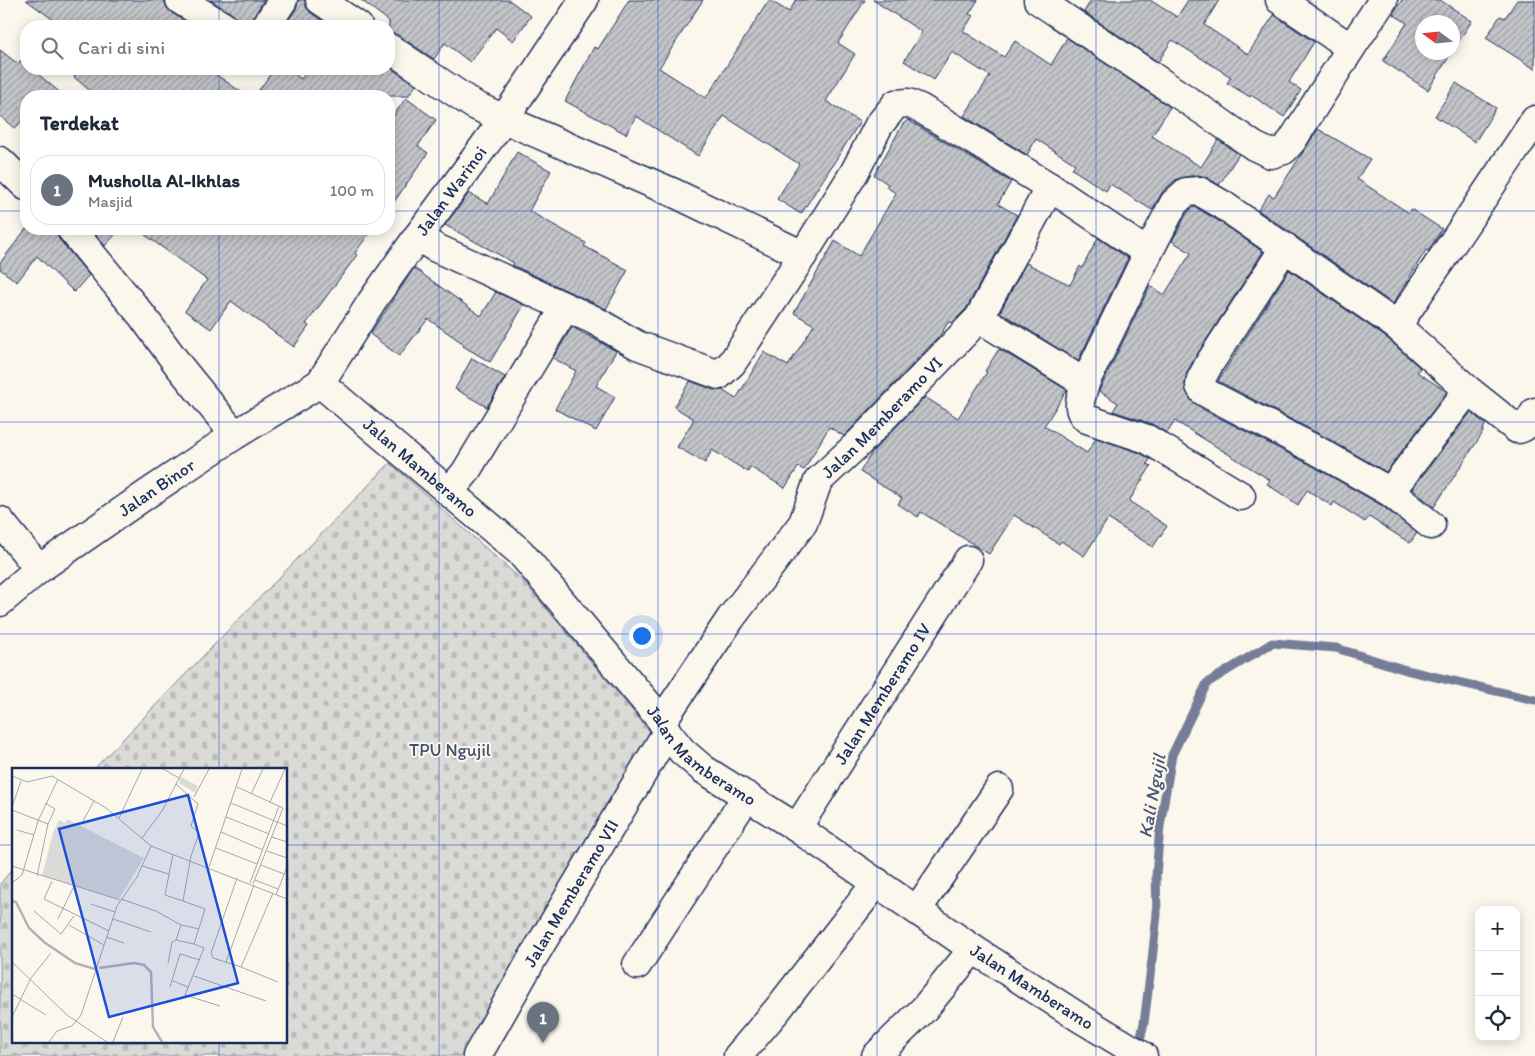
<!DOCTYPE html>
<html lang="id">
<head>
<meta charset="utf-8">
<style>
  :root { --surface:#fff; --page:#f6f6f7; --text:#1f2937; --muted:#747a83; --line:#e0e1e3; --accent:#7c3aed }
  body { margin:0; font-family:Itim,sans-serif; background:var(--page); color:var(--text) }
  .controls { position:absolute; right:15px; bottom:15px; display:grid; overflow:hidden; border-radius:10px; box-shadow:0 2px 12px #0003 }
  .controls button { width:45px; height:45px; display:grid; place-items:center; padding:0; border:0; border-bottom:1px solid var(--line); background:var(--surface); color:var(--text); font:25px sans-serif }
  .compass { position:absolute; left:1415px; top:15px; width:45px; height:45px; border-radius:50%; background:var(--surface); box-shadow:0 2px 12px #0003; rotate:285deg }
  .you { position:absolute; left:641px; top:635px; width:18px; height:18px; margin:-12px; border:4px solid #fff; border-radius:50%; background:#1a73e8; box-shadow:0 0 0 8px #1a73e833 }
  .badge { display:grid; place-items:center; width:32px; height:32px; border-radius:50%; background:var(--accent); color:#fff; font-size:16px; font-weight:700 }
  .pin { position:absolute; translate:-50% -41px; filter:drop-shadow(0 1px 2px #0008) }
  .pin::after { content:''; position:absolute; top:26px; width:18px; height:15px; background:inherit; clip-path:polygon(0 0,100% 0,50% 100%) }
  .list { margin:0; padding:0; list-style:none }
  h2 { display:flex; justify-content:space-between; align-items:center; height:65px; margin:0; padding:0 20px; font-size:21px }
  h2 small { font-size:16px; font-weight:400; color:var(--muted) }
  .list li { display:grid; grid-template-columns:32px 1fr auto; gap:15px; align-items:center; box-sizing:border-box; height:70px; margin:0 10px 10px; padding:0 10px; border:1px solid var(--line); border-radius:20px }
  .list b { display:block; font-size:19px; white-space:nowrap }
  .list p { margin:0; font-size:16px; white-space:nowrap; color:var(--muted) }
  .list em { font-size:16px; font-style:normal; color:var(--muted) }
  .icon { flex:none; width:28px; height:28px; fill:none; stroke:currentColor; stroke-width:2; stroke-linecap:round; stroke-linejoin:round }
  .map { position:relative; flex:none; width:1535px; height:1056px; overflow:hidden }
  .search { position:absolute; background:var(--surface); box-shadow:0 2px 12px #0003; left:20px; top:20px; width:375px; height:55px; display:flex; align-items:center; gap:12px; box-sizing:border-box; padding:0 18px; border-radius:20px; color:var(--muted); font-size:19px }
  .panel { position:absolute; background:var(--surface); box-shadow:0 2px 12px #0003; left:20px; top:90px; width:375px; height:145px; border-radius:20px }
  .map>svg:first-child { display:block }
</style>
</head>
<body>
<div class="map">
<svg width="1535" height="1056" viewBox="0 0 1535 1056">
  <defs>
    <pattern id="cemetery-stones" width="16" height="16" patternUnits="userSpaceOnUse" patternTransform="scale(1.25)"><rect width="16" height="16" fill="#dadad7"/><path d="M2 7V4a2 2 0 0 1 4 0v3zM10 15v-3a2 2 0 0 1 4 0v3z" fill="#babbbb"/></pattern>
    <pattern id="building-hatch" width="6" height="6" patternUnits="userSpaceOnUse" patternTransform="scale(1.25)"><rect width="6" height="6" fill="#c3c5c9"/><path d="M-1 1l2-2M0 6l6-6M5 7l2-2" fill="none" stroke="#9ea0a6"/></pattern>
  </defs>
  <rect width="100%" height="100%" fill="#fbf7ec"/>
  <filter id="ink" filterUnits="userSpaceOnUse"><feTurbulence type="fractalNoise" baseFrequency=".02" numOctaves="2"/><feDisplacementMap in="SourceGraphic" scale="10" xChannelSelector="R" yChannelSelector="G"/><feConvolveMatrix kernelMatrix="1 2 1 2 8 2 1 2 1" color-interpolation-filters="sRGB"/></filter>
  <g filter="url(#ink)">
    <!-- cemetery -->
    <path fill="url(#cemetery-stones)" stroke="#7a849a" d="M 390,463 L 525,583 L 652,734 L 464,1056 L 0,1056 L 0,884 L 14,867 L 14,1042 L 286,1042 L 286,770 L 93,770 Z"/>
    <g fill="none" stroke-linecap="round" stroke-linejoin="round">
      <!-- stream -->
      <path stroke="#747e96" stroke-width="9" d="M 1138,1048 L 1144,1023 L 1152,960 L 1157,914 L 1156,876 L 1160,826 L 1172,755 L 1207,683 L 1272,643 L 1336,648 L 1406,670 L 1535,700"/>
    </g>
    <!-- building -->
    <g fill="url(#building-hatch)" stroke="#1b2f5e">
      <path d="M 26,0 L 164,0 L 167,8 L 172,13 L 193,26 L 62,26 Z"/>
      <path d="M 210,0 L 264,0 L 253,17 L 251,26 L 239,26 L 237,19 L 231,13 Z"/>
      <path d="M 298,0 L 305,0 L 306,7 L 311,13 L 330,26 L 284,26 L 296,9 Z"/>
      <path d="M 361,0 L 509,0 L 531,16 L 513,41 L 496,28 L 470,62 L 445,43 L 434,59 L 398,35 L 389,33 L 389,21 Z"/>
      <path d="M 629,0 L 703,0 L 659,68 L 706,98 L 769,0 L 789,12 L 796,0 L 865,0 L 838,43 L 855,54 L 826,101 L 860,122 L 801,214 L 777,199 L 799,164 L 724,116 L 698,156 L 636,116 L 626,134 L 565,101 L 594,47 L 598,49 Z"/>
      <path d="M 873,0 L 978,0 L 969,14 L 973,16 L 963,31 L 1004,57 L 1015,41 L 1051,65 L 1067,38 L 1170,107 L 1152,136 L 1201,167 L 1218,140 L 1239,154 L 1219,185 L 1206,177 L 1198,175 L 1184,177 L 1175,180 L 1163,191 L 1152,210 L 1110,184 L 1106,191 L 1072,169 L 1075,164 L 1036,139 L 1027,155 L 964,116 L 990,76 L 952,52 L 934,80 L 904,61 L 922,32 Z"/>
      <path d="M 1091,0 L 1150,0 L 1177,17 L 1188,0 L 1219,0 L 1204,25 L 1248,54 L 1274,15 L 1314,42 L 1289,82 L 1301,90 L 1284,117 L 1251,95 L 1250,97 L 1227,83 L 1231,77 L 1172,40 L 1158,62 L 1084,12 Z"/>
      <path d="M 1402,0 L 1440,0 L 1472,21 L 1452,51 L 1452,22 L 1422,22 L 1422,52 L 1452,52 L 1428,90 L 1383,61 L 1407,23 L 1393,14 Z"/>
      <path d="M 1517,0 L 1535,0 L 1535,69 L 1486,38 L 1500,16 L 1505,18 Z"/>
      <path d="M 0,50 L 18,64 L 21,60 L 26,64 L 26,69 L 32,69 L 64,96 L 26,96 L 26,115 L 15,129 L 0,116 Z"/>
      <path d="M 389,67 L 416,85 L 408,96 L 255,96 L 274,69 L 288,69 L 301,79 L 309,69 L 389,69 Z"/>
      <path d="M 81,69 L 208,69 L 247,96 L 96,96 L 74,77 Z"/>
      <path d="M 1456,83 L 1496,108 L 1475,142 L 1435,116 Z"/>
      <path d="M 406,98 L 436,120 L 418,146 L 428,153 L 389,209 L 389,122 Z"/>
      <path d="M 908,120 L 1011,182 L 998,204 L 1017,215 L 966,309 L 952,323 L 949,321 L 939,337 L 844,436 L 829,427 L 804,470 L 798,467 L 785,488 L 750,467 L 748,472 L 712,450 L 705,463 L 677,447 L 694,419 L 674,407 L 690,381 L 714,390 L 722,390 L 736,399 L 764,352 L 788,366 L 814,325 L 794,313 L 835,241 L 859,256 L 896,193 L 886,187 L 888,184 L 874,175 L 903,124 Z"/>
      <path d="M 1318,129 L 1370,159 L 1357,179 L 1409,213 L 1411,209 L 1442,229 L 1428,251 L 1426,250 L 1393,304 L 1258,210 L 1269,194 L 1274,197 Z"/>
      <path d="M 517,152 L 551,171 L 529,211 L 586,243 L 584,246 L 628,270 L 606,309 L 512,265 L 514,263 L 445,225 L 469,193 L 488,204 Z"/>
      <path d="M 1193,207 L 1195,207 L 1222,223 L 1263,252 L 1196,356 L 1187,372 L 1185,384 L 1190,399 L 1204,410 L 1311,465 L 1381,505 L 1417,533 L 1410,543 L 1369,517 L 1365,522 L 1334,502 L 1332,506 L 1307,490 L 1298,505 L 1267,484 L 1270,480 L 1175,421 L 1167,433 L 1152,424 L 1113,411 L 1118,403 L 1099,391 L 1150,286 L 1164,295 L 1191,253 L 1172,241 L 1187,213 Z"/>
      <path d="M 26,229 L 56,229 L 59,239 L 89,275 L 74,292 L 37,256 L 17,282 L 0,269 L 0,263 Z"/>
      <path d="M 91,229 L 120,229 L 105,246 Z"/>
      <path d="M 137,229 L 372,229 L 355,253 L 357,255 L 306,324 L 309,326 L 294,347 L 231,301 L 211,329 L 185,311 L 207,280 Z"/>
      <path d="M 1098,238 L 1128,258 L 1078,361 L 1000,312 L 1026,263 L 1070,285 L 1080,266 L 1082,268 Z"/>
      <path d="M 414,268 L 481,316 L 496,292 L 524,305 L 490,362 L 463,346 L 464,344 L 428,319 L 399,356 L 370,334 Z"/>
      <path d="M 1289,270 L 1387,338 L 1420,368 L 1417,372 L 1447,392 L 1386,472 L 1325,437 L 1218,381 Z"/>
      <path d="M 572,327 L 616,351 L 596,386 L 615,397 L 596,431 L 555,409 L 576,371 L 553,358 Z"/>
      <path d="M 999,349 L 1067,390 L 1044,426 L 1087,453 L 1096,438 L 1140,453 L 1150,459 L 1147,464 L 1151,466 L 1129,501 L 1167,526 L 1153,547 L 1108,519 L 1084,556 L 1061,541 L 1059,544 L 1014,515 L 989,554 L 921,512 L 918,517 L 898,504 L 902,498 L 860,472 L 872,452 L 925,397 L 958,418 L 987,372 L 985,371 Z"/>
      <path d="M 472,358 L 505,377 L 487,407 L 455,389 Z"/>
      <path d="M 1471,412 L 1485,424 L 1482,434 L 1434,507 L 1412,489 Z"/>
    </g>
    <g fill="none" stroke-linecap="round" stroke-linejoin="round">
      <defs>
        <g id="minor">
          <path d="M 180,0 L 223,26"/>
          <path d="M 320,0 L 358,26"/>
          <path d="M 1038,0 L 1214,118 L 1254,146 L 1271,154 L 1284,150 L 1292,141 L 1351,48 L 1383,0"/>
          <path d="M 1280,0 L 1351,48"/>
          <path d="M 266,26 L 283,0"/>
          <path d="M 389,48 L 474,105 L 504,119 L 674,193 L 803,255 L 854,173 L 879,125 L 896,104 L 908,103 L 920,108 L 1050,187 L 1148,253 L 1174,203 L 1186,192 L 1199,191 L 1223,205 L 1397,326 L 1468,390 L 1517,429 C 1527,429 1530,419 1535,412"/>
          <path d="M 0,161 L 26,186"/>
          <path d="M 71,229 L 143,317 L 179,366 L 235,435"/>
          <path d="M 418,236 L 434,247 L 594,320 L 637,345 L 719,375 L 732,363 L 803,255"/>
          <path d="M 1285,247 L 1209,364 L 1201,379 L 1200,386 L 1203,391 L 1212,396 L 1318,451 L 1390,492 L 1431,525"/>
          <path d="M 979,318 L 1085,383 C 1082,397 1074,408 1087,419 L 1147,439 L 1241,496"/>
          <path d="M 1397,326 L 1535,120"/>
          <path id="s1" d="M 320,383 L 520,552 L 662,721 L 667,732 L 682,751 L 703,769 L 797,828 L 973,949 L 1080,1018 L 1143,1056"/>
          <path d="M 1085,383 L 1148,253"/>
          <path d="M 449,492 L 465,473 L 565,308"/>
          <path d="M 1390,492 L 1468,390"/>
          <path d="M 0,521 L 39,569"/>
          <path id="s2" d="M 0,602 L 39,569 L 147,494 L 235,435 L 320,383 L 372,301 L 418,236 L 504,119 L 584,0"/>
          <path id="s3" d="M 662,721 L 731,618 L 803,523 L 818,481 L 861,441 L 979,318 L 1050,187"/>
          <path id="s4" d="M 797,828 L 968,560"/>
          <path d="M 917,910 L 999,789"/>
          <path d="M 637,965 L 747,796"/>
          <path id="s5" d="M 477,1056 L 532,959 L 667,732"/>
          <path d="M 738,1056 L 778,1009 L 877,882"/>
          <path d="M 876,1056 L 924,1009 L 973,949"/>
        </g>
      </defs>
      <!-- minor casing -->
      <use href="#minor" stroke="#1b2f5e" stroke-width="31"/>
      <!-- minor -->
      <use href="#minor" stroke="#fbf7ec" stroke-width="28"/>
    </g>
  </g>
  <!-- grid -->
  <path fill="none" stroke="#1d4ed8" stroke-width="1" stroke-opacity="0.55" d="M 219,0 L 219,26M 439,0 L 439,1056M 658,0 L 658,1056M 877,0 L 877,1056M 1096,0 L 1096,1056M 1316,0 L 1316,1056M 219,69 L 219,96M 0,211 L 26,211M 389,211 L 1535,211M 219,229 L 219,770M 0,422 L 1535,422M 0,634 L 1535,634M 0,845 L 14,845M 286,845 L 1535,845M 219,1042 L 219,1056"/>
  <g text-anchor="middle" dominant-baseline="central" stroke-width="4" stroke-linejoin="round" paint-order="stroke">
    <!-- street labels -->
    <g font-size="18" fill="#1b2f5e" stroke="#fbf7ec">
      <text stroke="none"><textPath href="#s2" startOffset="621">Jalan Warinoi</textPath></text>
      <text stroke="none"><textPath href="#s3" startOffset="378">Jalan Memberamo VI</textPath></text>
      <text stroke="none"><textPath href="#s1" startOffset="131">Jalan Mamberamo</textPath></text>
      <text stroke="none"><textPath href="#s2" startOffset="194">Jalan Binor</textPath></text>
      <text stroke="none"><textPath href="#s4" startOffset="159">Jalan Memberamo IV</textPath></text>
      <text stroke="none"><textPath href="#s1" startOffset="536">Jalan Mamberamo</textPath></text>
      <text stroke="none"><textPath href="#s5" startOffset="188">Jalan Memberamo VII</textPath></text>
      <text stroke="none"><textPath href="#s1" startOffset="941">Jalan Mamberamo</textPath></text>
    </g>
    <!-- park labels -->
    <g font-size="18" fill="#415176" stroke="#fbf7ec">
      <text x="450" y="750">TPU Ngujil</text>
    </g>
    <!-- water labels -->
    <g font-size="19" font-style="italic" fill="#47577a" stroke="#fbf7ec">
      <text transform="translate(1152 796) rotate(-80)">Kali Ngujil</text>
    </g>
  </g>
  <!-- overview -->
  <g transform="translate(12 768)">
    <rect width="275" height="275" fill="#fbf7ec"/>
    <path d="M 169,9 L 186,18 L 183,25 L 167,15 Z" fill="#dadad7"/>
    <path d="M 55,51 L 132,90 L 107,131 L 30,108 L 41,65 L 47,52 L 53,55 Z" fill="#dadad7"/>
    <path fill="none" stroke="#afb3bb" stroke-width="2.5" d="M 0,133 L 4,134 L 17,160 L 32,174 L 63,195 L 83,201M 87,200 L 122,195 L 132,197 L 139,204 L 141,259 L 150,274"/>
    <path fill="none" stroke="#a1a7b3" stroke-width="1" d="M 151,1 L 167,10M 0,8 L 15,14 L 40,8 L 94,40 L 139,78 L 275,131M 164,16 L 186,36 L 179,58 L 187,65 L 179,88 L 171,133 L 193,141 L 182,176 L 192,180 L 173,227 L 208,238M 225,19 L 271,40 L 241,116M 239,26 L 251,1M 182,29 L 197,1M 258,34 L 273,1M 33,35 L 43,41 L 36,56M 219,35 L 275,58M 0,39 L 9,13M 0,42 L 36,56 L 25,108M 214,49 L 257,66M 107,50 L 130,1M 71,53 L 82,33M 5,62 L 22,67M 209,64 L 251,82M 260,69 L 275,74M 130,70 L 150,43 L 172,1M 204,80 L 245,96M 255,83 L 275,90M 161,86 L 153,127 L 171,133M 249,97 L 272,106M 0,98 L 108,132M 130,98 L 157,106M 197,99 L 230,1M 225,110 L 199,185 L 201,190 L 229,199 L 261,125M 243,112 L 266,121M 40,113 L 32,131 L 97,163M 0,115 L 10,107 L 26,53 L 46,11M 238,115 L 267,38M 264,127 L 275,99M 109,131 L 144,143 L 169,157 L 187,161M 79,136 L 103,144M 22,143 L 49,166 L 62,148M 46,151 L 61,120M 101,151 L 139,164M 57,157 L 92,177M 94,169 L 112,175M 164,172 L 182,176M 0,194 L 55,247 L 95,274M 214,194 L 242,117M 156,195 L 160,174 L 164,172 L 169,157M 229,199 L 266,214M 182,208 L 254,233M 161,213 L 176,219M 158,219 L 168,186 L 188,192M 0,226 L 34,247M 0,249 L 19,210 L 39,185M 37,274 L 45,263 L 60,258 L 69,247 L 105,138 L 125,109 L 139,78M 101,274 L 111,249"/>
    <path fill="#1d4ed8" fill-opacity="0.15" stroke="#1d4ed8" stroke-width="2.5" d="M 176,27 L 226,215 L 97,249 L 47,61 Z"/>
    <rect width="275" height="275" fill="none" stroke="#1b2f5e" stroke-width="2.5"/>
  </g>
</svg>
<div class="controls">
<button>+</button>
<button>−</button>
<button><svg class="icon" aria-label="locate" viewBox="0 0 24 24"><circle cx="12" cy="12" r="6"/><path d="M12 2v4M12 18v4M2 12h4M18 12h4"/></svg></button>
</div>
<svg class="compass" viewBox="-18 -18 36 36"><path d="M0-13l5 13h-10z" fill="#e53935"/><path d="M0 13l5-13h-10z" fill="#747a83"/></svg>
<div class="you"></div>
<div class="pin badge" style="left:543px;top:1043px;background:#6b7280">1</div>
<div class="search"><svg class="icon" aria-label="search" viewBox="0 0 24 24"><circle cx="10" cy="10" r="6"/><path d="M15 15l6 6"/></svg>Cari di sini</div>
<section class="panel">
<h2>Terdekat<small></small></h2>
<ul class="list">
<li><span class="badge" style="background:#6b7280">1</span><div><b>Musholla Al-Ikhlas</b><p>Masjid</p></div><em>100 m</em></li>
</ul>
</section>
</div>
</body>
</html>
